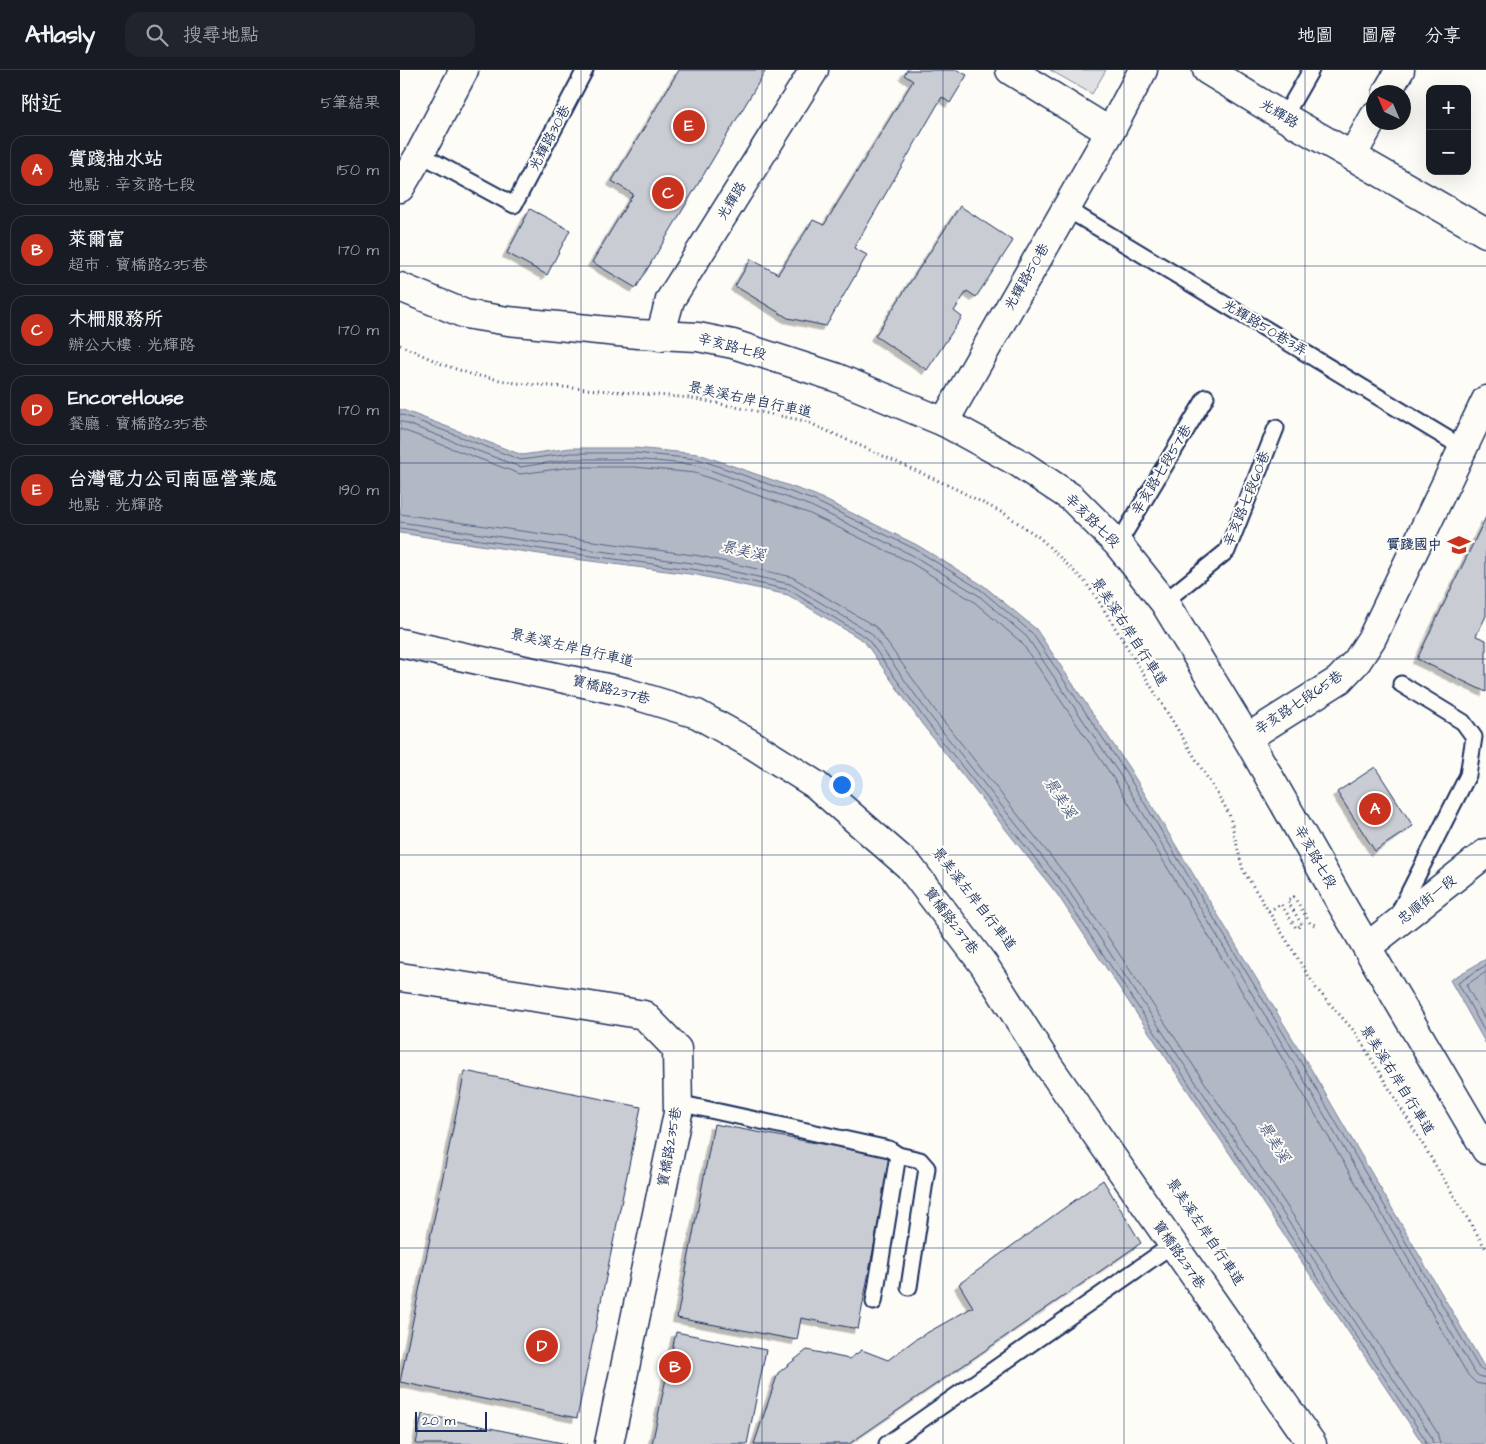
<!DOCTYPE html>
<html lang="zh-TW">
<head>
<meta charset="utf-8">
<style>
  :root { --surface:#171b24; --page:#20242c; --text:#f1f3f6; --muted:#9ea1a6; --line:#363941; --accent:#c8321e }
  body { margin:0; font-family:"Architects Daughter","LXGW WenKai TC",sans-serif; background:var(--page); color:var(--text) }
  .controls { position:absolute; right:15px; top:15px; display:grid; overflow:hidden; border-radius:10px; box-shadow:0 5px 20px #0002 }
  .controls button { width:45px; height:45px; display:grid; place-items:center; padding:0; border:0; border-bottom:1px solid var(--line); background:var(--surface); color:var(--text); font:25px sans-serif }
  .compass { position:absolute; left:966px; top:15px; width:45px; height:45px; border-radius:50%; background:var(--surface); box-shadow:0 5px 20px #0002; rotate:316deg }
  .scale { position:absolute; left:15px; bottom:12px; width:72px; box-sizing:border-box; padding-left:5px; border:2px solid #1b2f5e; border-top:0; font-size:14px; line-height:18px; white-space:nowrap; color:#1b2f5e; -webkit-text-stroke:4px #fdfcf7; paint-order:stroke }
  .you { position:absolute; left:441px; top:714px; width:18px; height:18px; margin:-12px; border:4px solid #fff; border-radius:50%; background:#1a73e8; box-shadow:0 0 0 8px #1a73e833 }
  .badge { display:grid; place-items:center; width:32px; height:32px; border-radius:50%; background:var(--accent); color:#fff; font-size:16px; font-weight:700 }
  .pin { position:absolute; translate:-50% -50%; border:2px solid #fff; box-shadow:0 1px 5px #0006 }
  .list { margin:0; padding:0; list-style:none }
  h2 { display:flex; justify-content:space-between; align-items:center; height:65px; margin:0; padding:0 20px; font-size:21px }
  h2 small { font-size:16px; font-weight:400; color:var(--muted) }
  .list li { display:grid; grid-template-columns:32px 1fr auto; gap:15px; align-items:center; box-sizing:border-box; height:70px; margin:0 10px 10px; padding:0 10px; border:1px solid var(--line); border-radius:15px }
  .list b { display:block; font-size:19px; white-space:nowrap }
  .list p { margin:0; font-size:16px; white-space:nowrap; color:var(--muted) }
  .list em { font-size:16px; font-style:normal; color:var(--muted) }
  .icon { flex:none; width:28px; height:28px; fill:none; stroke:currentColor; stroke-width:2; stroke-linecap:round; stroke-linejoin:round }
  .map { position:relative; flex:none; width:1086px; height:1374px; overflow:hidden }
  header { display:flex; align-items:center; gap:30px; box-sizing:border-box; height:70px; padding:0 25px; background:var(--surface); border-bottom:1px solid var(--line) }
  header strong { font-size:24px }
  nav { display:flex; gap:28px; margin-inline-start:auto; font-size:18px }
  .search { width:350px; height:45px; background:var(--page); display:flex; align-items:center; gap:12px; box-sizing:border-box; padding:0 18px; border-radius:15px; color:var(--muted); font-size:19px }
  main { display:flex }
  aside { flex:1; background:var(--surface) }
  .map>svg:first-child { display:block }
</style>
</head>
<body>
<header>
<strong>Atlasly</strong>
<div class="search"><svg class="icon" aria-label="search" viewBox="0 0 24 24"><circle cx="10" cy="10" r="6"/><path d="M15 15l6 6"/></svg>搜尋地點</div>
<nav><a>地圖</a><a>圖層</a><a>分享</a></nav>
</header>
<main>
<aside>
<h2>附近<small>5筆結果</small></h2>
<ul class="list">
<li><span class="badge">A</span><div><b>實踐抽水站</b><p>地點 · 辛亥路七段</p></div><em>150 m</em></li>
<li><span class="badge">B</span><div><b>萊爾富</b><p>超市 · 寶橋路235巷</p></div><em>170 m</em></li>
<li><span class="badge">C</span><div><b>木柵服務所</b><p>辦公大樓 · 光輝路</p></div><em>170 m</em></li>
<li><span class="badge">D</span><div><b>EncoreHouse</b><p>餐廳 · 寶橋路235巷</p></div><em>170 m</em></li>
<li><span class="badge">E</span><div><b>台灣電力公司南區營業處</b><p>地點 · 光輝路</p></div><em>190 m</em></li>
</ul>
</aside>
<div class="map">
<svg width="1086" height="1374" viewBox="0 0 1086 1374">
  <defs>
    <filter id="shadow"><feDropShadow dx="-4.5" dy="4.5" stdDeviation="0" flood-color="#0004"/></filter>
  </defs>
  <rect width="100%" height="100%" fill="#fdfcf7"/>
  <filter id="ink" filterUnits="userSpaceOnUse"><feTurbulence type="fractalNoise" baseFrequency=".02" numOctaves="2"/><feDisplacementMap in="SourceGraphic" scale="10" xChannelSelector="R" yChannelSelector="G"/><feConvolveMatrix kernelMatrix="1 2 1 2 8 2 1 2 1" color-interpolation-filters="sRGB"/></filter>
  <g filter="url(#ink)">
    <!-- green -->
    <path fill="#e0e1e3" stroke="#7e88a0" d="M 650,0 L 706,0 L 692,24 Z"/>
    <!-- water -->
    <g fill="#b3b8c5" stroke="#76819c">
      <path d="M 0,339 L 122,385 L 171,378 L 234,378 L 299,384 L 415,425 L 517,475 L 584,516 L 636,559 L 729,698 L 911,999 L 1086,1300 L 1086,1374 L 1023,1374 L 657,824 L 522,654 L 464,571 L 388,525 L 297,505 L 160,487 L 0,463 Z"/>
      <path d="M 1086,889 L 1086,974 L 1050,910 Z"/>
    </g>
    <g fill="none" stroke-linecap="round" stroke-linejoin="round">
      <!-- shore -->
      <g stroke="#586687" stroke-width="1">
        <path d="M 0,344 L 121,390 L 171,383 L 234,383 L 298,389 L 413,430 L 515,479 L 581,520 L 632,563 L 725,701 L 906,1001 L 1079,1298 L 1086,1301"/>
        <path d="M 0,351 L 120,397 L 172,389 L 234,389 L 296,395 L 411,436 L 512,485 L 578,525 L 627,567 L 720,705 L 901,1005 L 1074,1302 L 1079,1306 L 1086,1308"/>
        <path d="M 0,359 L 120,404 L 172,397 L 234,397 L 295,403 L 408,443 L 508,491 L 573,531 L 621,572 L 714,709 L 894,1008 L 1068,1305 L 1076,1313 L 1086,1315"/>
        <path d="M 0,444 L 300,486 L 392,507 L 476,557 L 537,643 L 672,813 L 1037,1362 L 1040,1374"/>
        <path d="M 0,452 L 162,476 L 299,494 L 390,514 L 471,563 L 531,647 L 666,817 L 1031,1366 L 1033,1374"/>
        <path d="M 0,458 L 161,482 L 298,500 L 389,520 L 467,568 L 526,651 L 661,821 L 1025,1369 L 1026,1374"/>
        <path d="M 1086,895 L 1058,913 L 1086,964"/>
        <path d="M 1086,902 L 1066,915 L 1086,951"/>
      </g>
    </g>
    <!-- building -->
    <g fill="#c9ccd3" stroke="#1b2f5e" filter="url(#shadow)">
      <path d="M 279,0 L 366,0 L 236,218 L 192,192 L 233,124 L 212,111 Z"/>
      <path d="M 507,0 L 557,0 L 567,5 L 550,33 L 542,27 L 454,178 L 467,185 L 426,256 L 388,248 L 335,216 L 351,189 L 378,204 L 413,150 L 424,155 L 513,11 L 504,5 Z"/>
      <path d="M 560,136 L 613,171 L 576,227 L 567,221 L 554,241 L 562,247 L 527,300 L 475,266 Z"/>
      <path d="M 130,139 L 170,160 L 147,205 L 107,183 Z"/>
      <path d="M 1086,447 L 1086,546 L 1076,566 L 1086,570 L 1086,622 L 1017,589 Z"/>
      <path d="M 975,697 L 1013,756 L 975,781 L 937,722 Z"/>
      <path d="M 65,1001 L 241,1037 L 177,1348 L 0,1312 Z"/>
      <path d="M 314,1054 L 491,1087 L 458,1259 L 401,1248 L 397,1270 L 277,1248 Z"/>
      <path d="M 703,1110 L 741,1173 L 449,1374 L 354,1374 L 378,1303 L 407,1280 L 449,1289 L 462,1280 L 488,1290 L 516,1269 L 573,1237 L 559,1214 Z"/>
      <path d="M 276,1262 L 366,1280 L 347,1374 L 252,1374 Z"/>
      <path d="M 22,1344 L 167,1374 L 16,1374 Z"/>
    </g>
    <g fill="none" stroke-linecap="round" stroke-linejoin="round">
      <defs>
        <g id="service">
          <path d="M 884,47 L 911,0"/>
          <path d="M 20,84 L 114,135 L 185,0"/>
          <path d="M 667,139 L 1063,378"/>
          <path d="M 718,474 L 806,327"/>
          <path d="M 764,532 L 827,481 L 876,358"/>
          <path d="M 999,848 L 1001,838 L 1068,705 L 1074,667 L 1063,652 L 1001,614"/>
          <path d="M 278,1033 L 489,1079 L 498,1085 L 474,1232"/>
          <path d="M 498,1085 L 520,1090 L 527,1098 L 509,1217"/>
          <path d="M 487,1374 L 772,1175"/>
        </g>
        <g id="minor">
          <path d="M 610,0 L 710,62 L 743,0"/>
          <path d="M 807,0 L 884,47 L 952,86 L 974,47"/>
          <path d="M 987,22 L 1000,0"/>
          <path d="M 952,86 L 1086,163"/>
          <path d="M 0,118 L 20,84 L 64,0"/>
          <path d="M 260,266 L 270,230 L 414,0"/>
          <path d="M 544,352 L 710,62"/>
          <path d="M 0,573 L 225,622 L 297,644 L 353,675 L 416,715 L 509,796 L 584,895 L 648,995 L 912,1374"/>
          <path d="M 847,668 L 939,610 L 957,591 L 972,568 L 1086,330"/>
          <path d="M 0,907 L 167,932 L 244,945 L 277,979 L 278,1043 L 209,1374"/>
        </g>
        <path id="tertiary" d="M 967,877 L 1086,783"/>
        <path id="secondary" d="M 0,217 L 65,244 L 108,251 L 238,264 L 298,267 L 333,274 L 435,307 L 544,352 L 619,393 L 672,428 L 718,474 L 764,532 L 847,668 L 945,840 L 1086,1080"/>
      </defs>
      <!-- service casing -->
      <use href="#service" stroke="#1b2f5e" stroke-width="19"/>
      <!-- minor casing -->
      <use href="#minor" stroke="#1b2f5e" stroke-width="31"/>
      <!-- tertiary casing -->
      <use href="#tertiary" stroke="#1b2f5e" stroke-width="31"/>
      <!-- secondary casing -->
      <use href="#secondary" stroke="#1b2f5e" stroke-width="31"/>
      <!-- path -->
      <g stroke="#1b2f5e" stroke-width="3" stroke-dasharray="1 4" stroke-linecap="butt">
        <path d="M 0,275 L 44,295 L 74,305 L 116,313 L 291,328 L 405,351 L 550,416 L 605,444 L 640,468 L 686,513 L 698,530 L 829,743 L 843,800 L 916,918 L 955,962 L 1086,1179"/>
        <path d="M 869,841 L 881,834 L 896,858 L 902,855 L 887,830 L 894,827 L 910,853 L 917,856"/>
      </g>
      <!-- service -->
      <use href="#service" stroke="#fdfcf7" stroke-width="15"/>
      <!-- minor -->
      <use href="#minor" stroke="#fdfcf7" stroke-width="28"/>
      <!-- tertiary -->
      <use href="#tertiary" stroke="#fdfcf7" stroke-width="28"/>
      <!-- secondary -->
      <use href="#secondary" stroke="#fdfcf7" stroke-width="28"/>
    </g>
  </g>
  <!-- grid -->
  <path fill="none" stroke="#1b2f5e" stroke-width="1" stroke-opacity="0.55" d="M 181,0 L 181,1374M 362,0 L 362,1374M 543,0 L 543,1374M 724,0 L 724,1374M 905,0 L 905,1374M 0,196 L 1086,196M 0,393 L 1086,393M 0,589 L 1086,589M 0,785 L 1086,785M 0,981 L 1086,981M 0,1178 L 1086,1178"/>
  <!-- icons -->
  <defs>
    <symbol id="school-bare" viewBox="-9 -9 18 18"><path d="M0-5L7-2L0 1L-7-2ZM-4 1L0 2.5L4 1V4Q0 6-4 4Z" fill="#c8321e" stroke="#fdfcf7" stroke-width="2.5" paint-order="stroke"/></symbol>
  </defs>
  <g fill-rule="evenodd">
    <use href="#school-bare" x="1043" y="459" width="32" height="32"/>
  </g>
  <g text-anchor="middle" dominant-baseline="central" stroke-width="4" stroke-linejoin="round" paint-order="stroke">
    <!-- street labels -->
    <g font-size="14" fill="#1b2f5e" stroke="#fdfcf7">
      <text transform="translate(879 44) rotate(31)">光輝路</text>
      <text transform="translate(150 68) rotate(-62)">光輝路30巷</text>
      <text transform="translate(332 131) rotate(-58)">光輝路</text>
      <text transform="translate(627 207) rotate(-60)">光輝路50巷</text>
      <text transform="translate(865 258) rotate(31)">光輝路50巷3弄</text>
      <text transform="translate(332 277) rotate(14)">辛亥路七段</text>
      <text transform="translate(350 330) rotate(12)">景美溪右岸自行車道</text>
      <text transform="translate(762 400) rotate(-59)">辛亥路七段57巷</text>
      <text transform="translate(847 429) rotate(-68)">辛亥路七段60巷</text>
      <text transform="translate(692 451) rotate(44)">辛亥路七段</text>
      <text transform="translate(729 562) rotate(57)">景美溪右岸自行車道</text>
      <text transform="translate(172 578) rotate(13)">景美溪左岸自行車道</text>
      <text transform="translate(211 620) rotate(14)">寶橋路237巷</text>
      <text transform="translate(899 633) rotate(-34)">辛亥路七段65巷</text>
      <text transform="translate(915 787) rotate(60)">辛亥路七段</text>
      <text transform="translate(574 829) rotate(52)">景美溪左岸自行車道</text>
      <text transform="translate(1027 830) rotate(-38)">忠順街一段</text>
      <text transform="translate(551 851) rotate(53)">寶橋路237巷</text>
      <text transform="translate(997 1010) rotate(58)">景美溪右岸自行車道</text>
      <text transform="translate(270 1077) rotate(-80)">寶橋路235巷</text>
      <text transform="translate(805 1162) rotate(56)">景美溪左岸自行車道</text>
      <text transform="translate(779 1185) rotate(55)">寶橋路237巷</text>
    </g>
    <!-- poi labels -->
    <g font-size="14" font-weight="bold" fill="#1b2f5e" stroke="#fdfcf7" text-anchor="end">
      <text x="1042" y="475">實踐國中</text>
    </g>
    <!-- water labels -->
    <g font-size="15" font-style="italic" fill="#49587d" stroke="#fdfcf7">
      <text transform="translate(343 481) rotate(13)">景美溪</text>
      <text transform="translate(660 728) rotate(57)">景美溪</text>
      <text transform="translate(874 1072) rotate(58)">景美溪</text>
    </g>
  </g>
</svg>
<div class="controls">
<button>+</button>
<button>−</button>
</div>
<svg class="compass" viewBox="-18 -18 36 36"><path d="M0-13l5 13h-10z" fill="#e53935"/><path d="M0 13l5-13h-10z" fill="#9ea1a6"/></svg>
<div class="scale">20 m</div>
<div class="you"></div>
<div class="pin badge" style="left:975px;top:739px">A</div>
<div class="pin badge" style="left:275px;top:1297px">B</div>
<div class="pin badge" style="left:268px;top:123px">C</div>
<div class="pin badge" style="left:142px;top:1276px">D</div>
<div class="pin badge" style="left:289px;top:56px">E</div>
</div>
</main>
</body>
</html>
